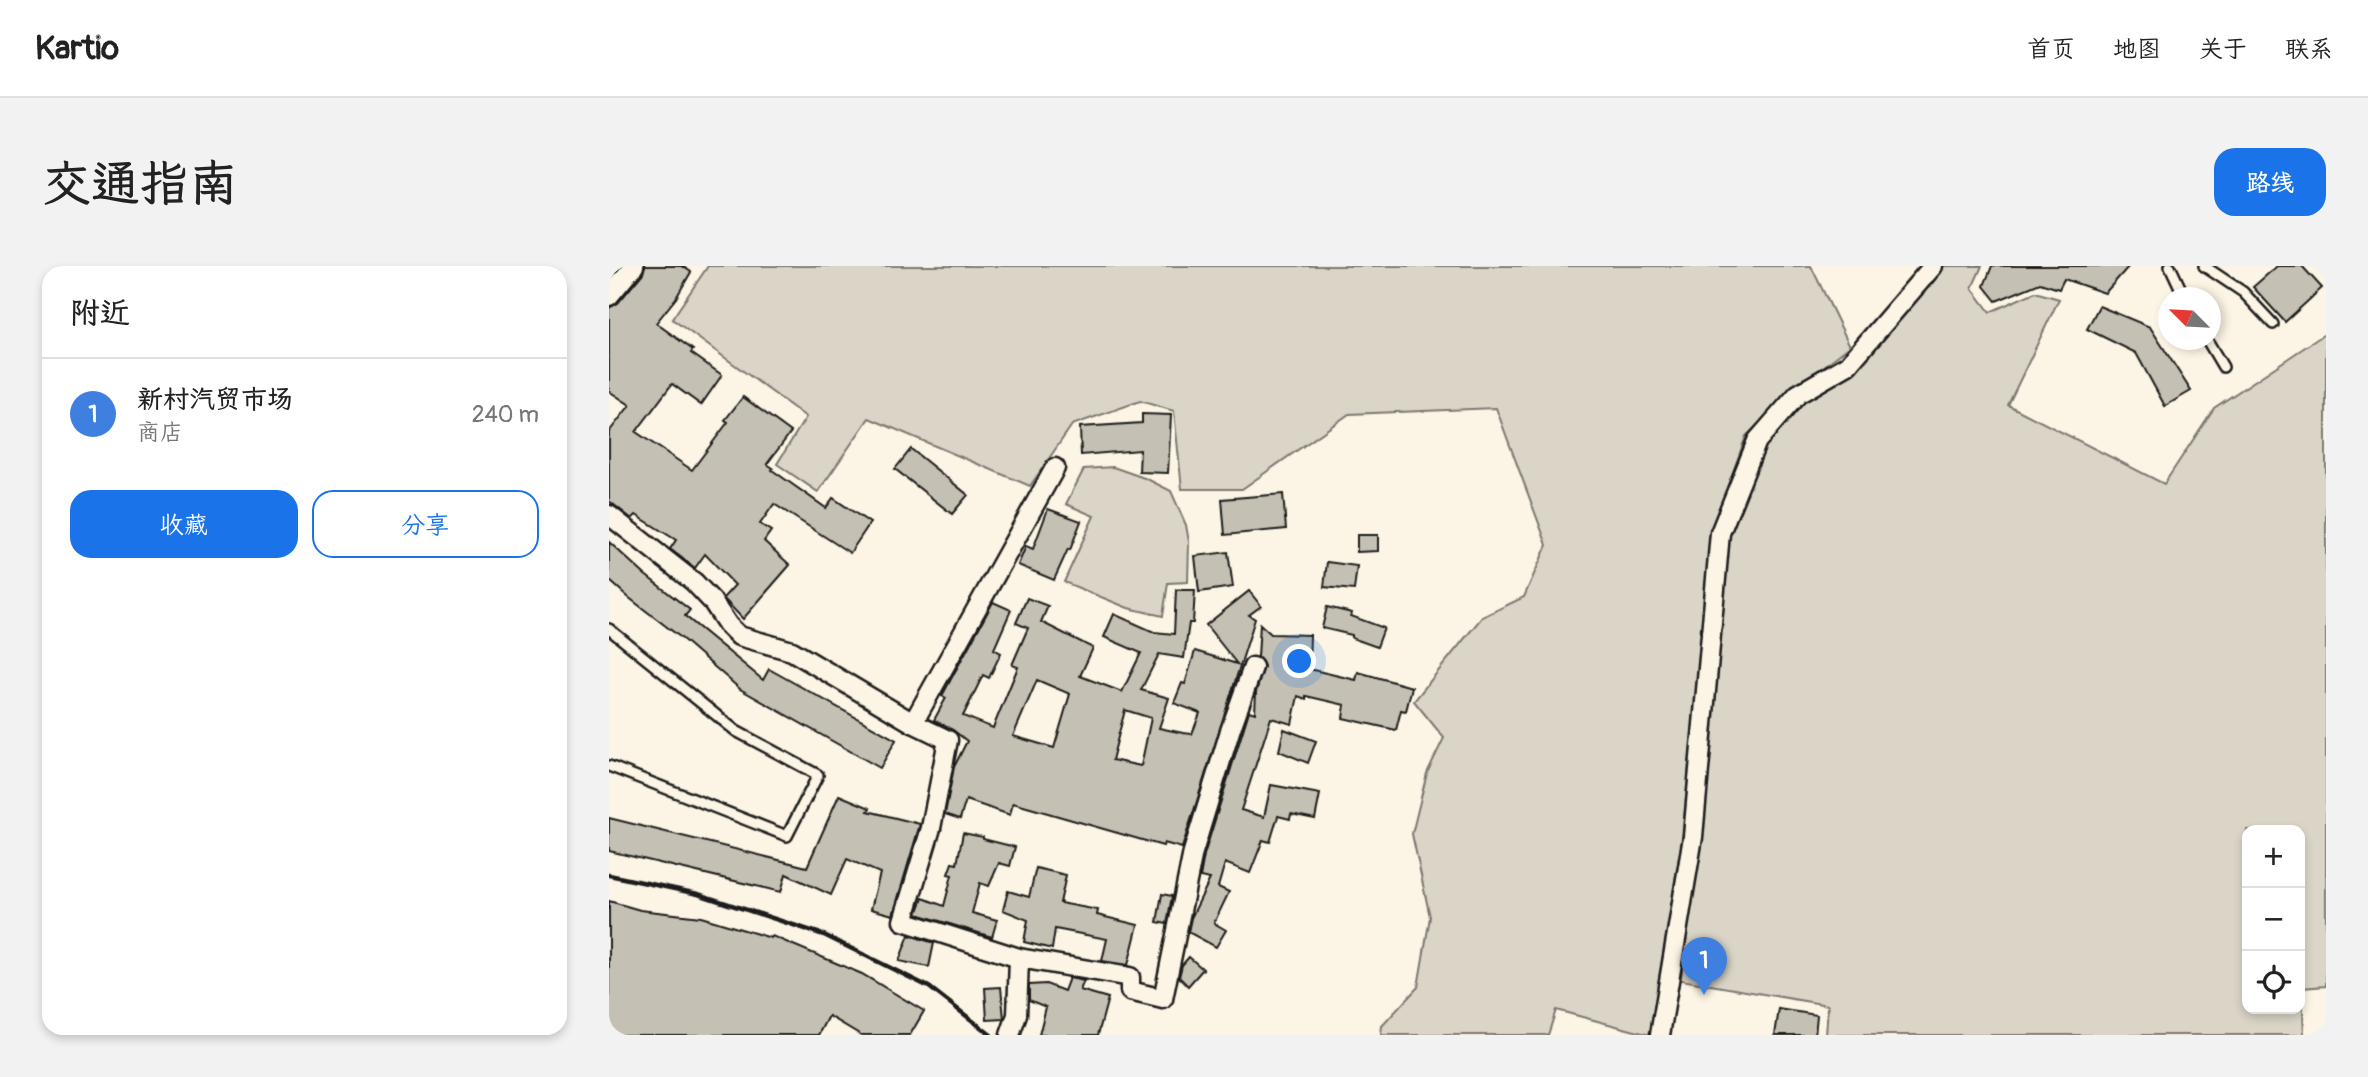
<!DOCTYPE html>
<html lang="zh">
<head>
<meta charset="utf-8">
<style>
  :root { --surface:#fff; --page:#f2f2f2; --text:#222; --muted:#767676; --line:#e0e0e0; --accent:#1a73e8 }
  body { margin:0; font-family:Pangolin,"LXGW WenKai TC",sans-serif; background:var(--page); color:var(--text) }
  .controls { position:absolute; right:21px; bottom:21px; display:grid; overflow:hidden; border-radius:14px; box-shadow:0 4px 10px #0003 }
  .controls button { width:63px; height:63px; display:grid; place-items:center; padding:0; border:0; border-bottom:2px solid var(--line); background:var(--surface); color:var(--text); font:35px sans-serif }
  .compass { position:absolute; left:1549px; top:21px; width:63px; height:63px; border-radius:50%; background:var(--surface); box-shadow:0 4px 10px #0003; rotate:294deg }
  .you { position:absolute; left:691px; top:396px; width:24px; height:24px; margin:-18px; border:5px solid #fff; border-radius:50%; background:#1a73e8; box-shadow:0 0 0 10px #1a73e833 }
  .badge { display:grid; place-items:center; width:46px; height:46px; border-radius:50%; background:var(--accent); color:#fff; font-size:23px; font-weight:700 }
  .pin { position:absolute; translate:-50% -58px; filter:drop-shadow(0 2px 4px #0008) }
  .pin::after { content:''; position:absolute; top:37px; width:24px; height:21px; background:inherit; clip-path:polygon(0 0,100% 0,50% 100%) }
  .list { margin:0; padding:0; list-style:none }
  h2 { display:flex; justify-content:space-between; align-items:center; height:91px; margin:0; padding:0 28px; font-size:30px }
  h2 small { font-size:23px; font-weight:400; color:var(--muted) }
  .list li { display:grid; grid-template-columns:46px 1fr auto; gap:21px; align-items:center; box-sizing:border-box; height:112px; padding:0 28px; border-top:2px solid var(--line) }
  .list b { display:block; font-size:26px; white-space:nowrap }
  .list p { margin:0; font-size:23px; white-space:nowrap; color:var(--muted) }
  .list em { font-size:23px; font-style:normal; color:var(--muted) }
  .actions { display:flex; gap:14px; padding:21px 28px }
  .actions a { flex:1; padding:16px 0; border:2px solid var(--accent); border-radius:21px; text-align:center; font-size:24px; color:var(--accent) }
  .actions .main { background:var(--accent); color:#fff }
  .icon { flex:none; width:38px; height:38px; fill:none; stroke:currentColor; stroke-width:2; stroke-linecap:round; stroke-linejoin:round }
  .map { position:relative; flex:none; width:1717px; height:769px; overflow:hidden; border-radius:21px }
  header { display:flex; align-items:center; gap:42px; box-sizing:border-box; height:98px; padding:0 35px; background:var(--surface); border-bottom:2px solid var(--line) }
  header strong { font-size:33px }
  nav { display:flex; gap:38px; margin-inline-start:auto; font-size:24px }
  .intro { display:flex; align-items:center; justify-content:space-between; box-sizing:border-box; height:168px; padding:0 42px }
  h1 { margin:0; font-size:49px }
  .button { padding:18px 32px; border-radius:21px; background:var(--accent); color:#fff; font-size:24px; font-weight:700 }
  main { display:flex; gap:42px; padding:0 42px }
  aside { flex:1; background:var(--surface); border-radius:21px; box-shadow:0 4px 10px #0003 }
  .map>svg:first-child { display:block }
</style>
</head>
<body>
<header>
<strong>Kartio</strong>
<nav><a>首页</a><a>地图</a><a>关于</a><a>联系</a></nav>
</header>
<div class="intro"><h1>交通指南</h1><a class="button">路线</a></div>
<main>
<aside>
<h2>附近<small></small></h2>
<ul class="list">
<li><span class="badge" style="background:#3f7fe0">1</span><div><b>新村汽贸市场</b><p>商店</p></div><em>240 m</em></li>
</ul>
<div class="actions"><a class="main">收藏</a><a>分享</a></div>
</aside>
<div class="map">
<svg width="1717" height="769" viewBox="0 0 1717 769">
  <rect width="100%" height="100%" fill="#fcf5e5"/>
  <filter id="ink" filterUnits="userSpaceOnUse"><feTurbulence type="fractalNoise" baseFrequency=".0143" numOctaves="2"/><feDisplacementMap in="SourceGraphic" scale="14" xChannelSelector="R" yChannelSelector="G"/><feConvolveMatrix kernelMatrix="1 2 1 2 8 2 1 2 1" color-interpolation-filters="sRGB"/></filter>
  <g filter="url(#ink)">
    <!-- green -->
    <g fill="#dbd5c8" stroke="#7c7872" stroke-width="2" fill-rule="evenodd">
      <path d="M 99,0 L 1202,0 L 1241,80 L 1188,121 L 1137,170 L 1103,264 L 1073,572 L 1041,769 L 947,744 L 939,769 L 772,769 L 773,760 L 809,721 L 821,651 L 803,568 L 818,507 L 835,472 L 805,435 L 873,351 L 915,331 L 938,279 L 887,142 L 740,148 L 633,223 L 573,223 L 565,145 L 531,135 L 463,159 L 421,220 L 260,152 L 209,226 L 168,198 L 197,151 L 63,53 Z"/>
      <path d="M 1335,0 L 1373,0 L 1363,22 L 1381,46 L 1426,26 L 1450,33 L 1399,139 L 1555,218 L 1605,142 L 1717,67 L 1717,720 L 1693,722 L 1695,769 L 1217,769 L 1219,739 L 1072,714 L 1117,270 L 1157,179 L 1195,131 L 1253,97 ZM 1638,564 L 1691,564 L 1691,743 L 1638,743 Z"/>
      <path d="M 504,201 L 538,213 L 562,225 L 577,259 L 580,276 L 579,316 L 559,317 L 554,350 L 519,342 L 455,316 L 485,250 L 457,238 L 475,203 Z"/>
    </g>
    <!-- building -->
    <g fill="#c4c0b3" stroke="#1c1c1c" stroke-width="2" fill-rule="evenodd">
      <path d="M 36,0 L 73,0 L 82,6 L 67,32 L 47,57 L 84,84 L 82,87 L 113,109 L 92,139 L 63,118 L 27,166 L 83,204 L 119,156 L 116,154 L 134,131 L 182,166 L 158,198 L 164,202 L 163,204 L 217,242 L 224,232 L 261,257 L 241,287 L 165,238 L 151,258 L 162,265 L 155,275 L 181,299 L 134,353 L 114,332 L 126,319 L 96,288 L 86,302 L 61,283 L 67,274 L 27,249 L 23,253 L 0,235 L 0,166 L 21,139 L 0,125 L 0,42 L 9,37 L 34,7 Z"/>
      <path d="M 1383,0 L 1520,0 L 1496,27 L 1455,13 L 1450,23 L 1431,17 L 1387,35 L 1375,20 Z"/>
      <path d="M 1668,0 L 1693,0 L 1713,22 L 1676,56 L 1644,21 Z"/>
      <path d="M 1490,40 L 1541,61 L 1582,125 L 1556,140 L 1527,87 L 1478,63 Z"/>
      <path d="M 533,148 L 562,149 L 559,207 L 530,206 L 531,184 L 472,189 L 471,161 L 533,157 Z"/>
      <path d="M 302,183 L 359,229 L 343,248 L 286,203 Z"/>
      <path d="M 674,228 L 677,263 L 616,269 L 613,233 Z"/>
      <path d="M 439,243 L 472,255 L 461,284 L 459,283 L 445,314 L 409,299 L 417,280 L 424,283 Z"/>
      <path d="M 748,269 L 769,269 L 769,285 L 748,286 Z"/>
      <path d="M 0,276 L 35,308 L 81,344 L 76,350 L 154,414 L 160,403 L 287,474 L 271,502 L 131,423 L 71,371 L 19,331 L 0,314 Z"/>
      <path d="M 619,286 L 624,321 L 590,326 L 586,290 Z"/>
      <path d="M 718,296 L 748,300 L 745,324 L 715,321 Z"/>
      <path d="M 567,324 L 586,324 L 584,357 L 580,357 L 575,392 L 550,388 L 532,424 L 560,432 L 550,462 L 574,467 L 583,468 L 591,447 L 565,437 L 573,417 L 576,418 L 586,385 L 628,398 L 597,359 L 640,325 L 652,340 L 640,349 L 646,353 L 573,582 L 555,577 L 554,580 L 404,537 L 401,549 L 357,534 L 351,553 L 336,548 L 345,501 L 358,475 L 344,464 L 325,454 L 337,432 L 333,430 L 342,413 L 384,336 L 402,344 L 385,383 L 392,387 L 380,412 L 374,409 L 354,450 L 384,462 L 409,401 L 403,399 L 419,362 L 407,357 L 418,332 L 439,340 L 432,356 L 484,382 L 471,410 L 513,426 L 532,387 L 495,371 L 505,348 L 545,366 L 565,368 ZM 428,414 L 461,428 L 445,482 L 404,470 ZM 516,444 L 542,452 L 532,500 L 503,494 Z"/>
      <path d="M 718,341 L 743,347 L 742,350 L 775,362 L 768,381 L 743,372 L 743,369 L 713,362 Z"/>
      <path d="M 651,358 L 662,368 L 701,369 L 700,403 L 747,414 L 749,406 L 803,421 L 797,445 L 792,444 L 787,464 L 734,452 L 736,439 L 697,430 L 697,433 L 689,430 L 683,458 L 662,452 L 632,544 L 655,551 L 662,519 L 711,528 L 706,553 L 682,548 L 681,553 L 669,550 L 661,576 L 654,574 L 641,607 L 616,597 L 609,621 L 620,626 L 605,657 L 617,664 L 607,681 L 579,666 L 582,652 L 601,613 L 591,611 L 595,589 L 640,445 L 646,447 L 647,426 L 655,400 L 649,391 Z"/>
      <path d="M 675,463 L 707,475 L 699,497 L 670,485 Z"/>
      <path d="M 230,529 L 261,542 L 259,545 L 311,558 L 284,649 L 262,643 L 271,607 L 238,593 L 222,629 L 177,608 L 172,626 L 0,585 L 0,552 L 198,601 Z"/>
      <path d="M 354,567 L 374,571 L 374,573 L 406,581 L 401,600 L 390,597 L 380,620 L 371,617 L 363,647 L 388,654 L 383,671 L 308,648 L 314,632 L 335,640 L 343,609 L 339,608 L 343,597 L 348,598 Z"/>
      <path d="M 427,602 L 457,609 L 451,637 L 489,644 L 488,649 L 529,659 L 519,699 L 493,695 L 498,673 L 446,663 L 443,683 L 415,676 L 419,654 L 394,644 L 399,625 L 420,631 Z"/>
      <path d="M 553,628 L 563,630 L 558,658 L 548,656 Z"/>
      <path d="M 0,635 L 31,644 L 92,651 L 162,672 L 163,670 L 253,708 L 315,745 L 301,769 L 252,769 L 220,750 L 210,769 L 0,769 Z"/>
      <path d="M 300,669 L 325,677 L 320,701 L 290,695 Z"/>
      <path d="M 580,691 L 594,703 L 579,720 L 570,711 L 573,699 Z"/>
      <path d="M 460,712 L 475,715 L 471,724 L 499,732 L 489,769 L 430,769 L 437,741 L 420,734 L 420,719 L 437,718 L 455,725 Z"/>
      <path d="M 392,721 L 395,753 L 378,754 L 376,722 Z"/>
      <path d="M 1170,743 L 1208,749 L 1206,769 L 1166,769 Z"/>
    </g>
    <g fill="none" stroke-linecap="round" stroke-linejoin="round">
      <defs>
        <g id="service">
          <path d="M 1561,0 L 1576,32"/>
          <path d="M 1595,0 L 1634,26 L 1664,58"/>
          <path d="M 1598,74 L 1614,101"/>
          <path d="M 0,363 L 127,465 L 209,509 L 178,570 L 0,500"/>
        </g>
        <g id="minor">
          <path d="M 0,30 L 25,0"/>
          <path d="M 0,249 L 85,316 L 103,335 L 119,359 L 130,370 L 183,385 L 304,457 L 446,202"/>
          <path d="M 304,457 L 339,474 L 322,562 L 294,655 L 410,692 L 521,711 L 521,725 L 554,733 L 584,586 L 621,465 L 644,401"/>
          <path d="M 401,769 L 408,749 L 410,692"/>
          <path d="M 1051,769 L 1084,571 L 1111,267 L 1148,175 L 1189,128 L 1239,99 L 1324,0"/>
        </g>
      </defs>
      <!-- service casing -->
      <use href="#service" stroke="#1c1c1c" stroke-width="14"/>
      <!-- minor casing -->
      <use href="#minor" stroke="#1c1c1c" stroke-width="23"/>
      <!-- service -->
      <use href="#service" stroke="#fcf5e5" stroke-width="9"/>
      <!-- minor -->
      <use href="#minor" stroke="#fcf5e5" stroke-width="18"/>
      <!-- rail -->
      <path stroke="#1c1c1c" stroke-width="4.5" d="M 0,609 L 89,628 L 215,669 L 320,721 L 382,769"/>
    </g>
  </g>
</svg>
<div class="controls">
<button>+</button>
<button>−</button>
<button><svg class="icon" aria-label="locate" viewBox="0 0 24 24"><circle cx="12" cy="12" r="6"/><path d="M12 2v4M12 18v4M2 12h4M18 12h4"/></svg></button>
</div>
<svg class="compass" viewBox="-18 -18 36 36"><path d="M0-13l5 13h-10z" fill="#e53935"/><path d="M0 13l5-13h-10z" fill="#767676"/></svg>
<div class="you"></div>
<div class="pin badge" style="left:1095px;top:729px;background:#3f7fe0">1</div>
</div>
</main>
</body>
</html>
